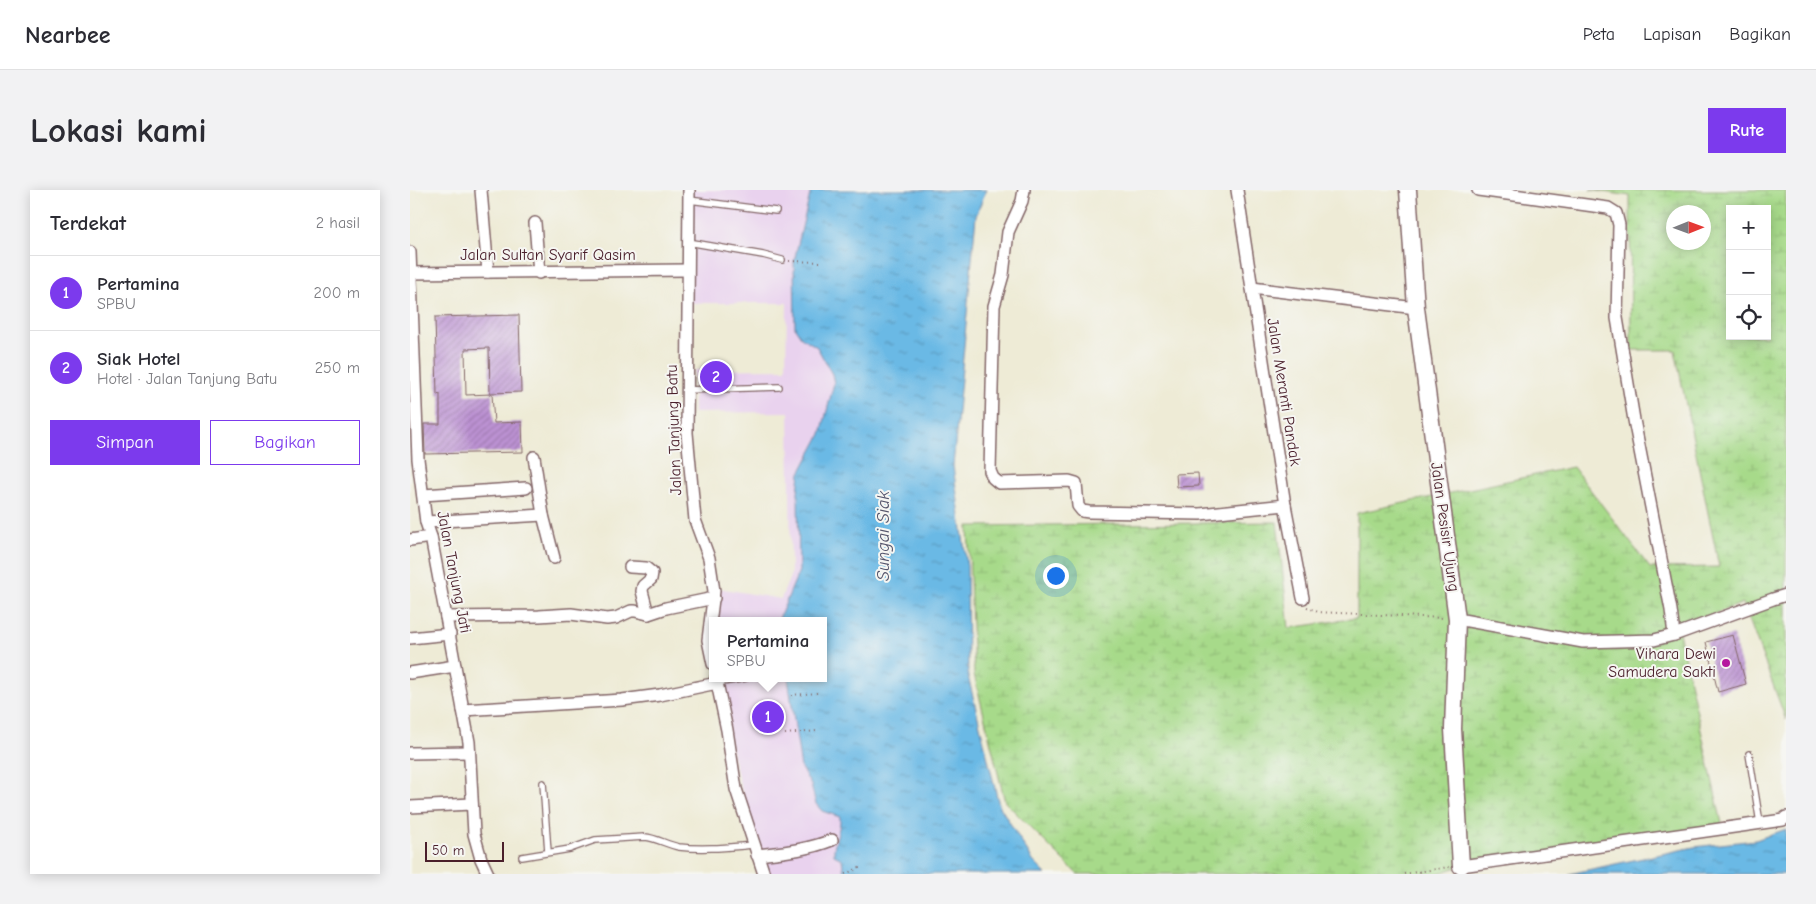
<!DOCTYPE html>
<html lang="id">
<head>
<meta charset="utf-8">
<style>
  :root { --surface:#fff; --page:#f2f2f3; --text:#2b2b33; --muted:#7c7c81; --line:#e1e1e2; --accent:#7c3aed }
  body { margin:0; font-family:"Comic Neue",sans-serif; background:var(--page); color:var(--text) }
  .controls { position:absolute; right:15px; top:15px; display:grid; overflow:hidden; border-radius:0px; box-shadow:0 2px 12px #0003 }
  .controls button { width:45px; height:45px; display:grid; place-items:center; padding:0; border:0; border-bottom:1px solid var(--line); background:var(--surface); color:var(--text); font:25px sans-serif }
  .compass { position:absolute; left:1256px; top:15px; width:45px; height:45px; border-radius:50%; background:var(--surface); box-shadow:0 2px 12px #0003; rotate:89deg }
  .scale { position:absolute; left:15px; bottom:12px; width:79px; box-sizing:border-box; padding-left:5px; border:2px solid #4a1f2b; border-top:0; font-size:14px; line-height:18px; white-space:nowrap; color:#4a1f2b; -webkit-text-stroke:4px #f6f6f2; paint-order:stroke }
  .you { position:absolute; left:645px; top:385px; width:18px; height:18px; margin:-12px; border:4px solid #fff; border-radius:50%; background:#1a73e8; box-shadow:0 0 0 8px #1a73e833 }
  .badge { display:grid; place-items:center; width:32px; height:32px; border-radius:50%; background:var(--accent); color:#fff; font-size:16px; font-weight:700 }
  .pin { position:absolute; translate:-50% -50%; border:2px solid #fff; box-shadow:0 1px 5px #0006 }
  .popup { position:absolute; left:299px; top:427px; width:118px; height:65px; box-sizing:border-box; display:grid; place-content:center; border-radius:0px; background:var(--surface); filter:drop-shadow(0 1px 4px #0005); font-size:16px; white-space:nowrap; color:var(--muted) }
  .popup b { font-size:19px; color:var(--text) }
  .popup::after { content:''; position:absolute; left:50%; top:100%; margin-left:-10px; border:10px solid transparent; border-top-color:var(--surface) }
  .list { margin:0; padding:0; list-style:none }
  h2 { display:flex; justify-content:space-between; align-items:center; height:65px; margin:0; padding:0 20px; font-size:21px }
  h2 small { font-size:16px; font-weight:400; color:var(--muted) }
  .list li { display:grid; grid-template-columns:32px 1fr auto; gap:15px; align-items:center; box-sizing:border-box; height:75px; padding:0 20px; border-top:1px solid var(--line) }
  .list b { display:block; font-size:19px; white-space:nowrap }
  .list p { margin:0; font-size:16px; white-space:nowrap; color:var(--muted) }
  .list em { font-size:16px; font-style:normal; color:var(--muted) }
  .actions { display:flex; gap:10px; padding:15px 20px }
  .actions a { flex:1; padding:11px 0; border:1px solid var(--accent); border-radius:0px; text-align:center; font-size:18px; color:var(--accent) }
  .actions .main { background:var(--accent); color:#fff }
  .icon { flex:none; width:28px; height:28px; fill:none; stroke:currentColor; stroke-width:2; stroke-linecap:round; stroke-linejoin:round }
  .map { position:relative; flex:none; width:1376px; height:684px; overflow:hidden; border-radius:0px }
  header { display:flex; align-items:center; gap:30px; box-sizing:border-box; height:70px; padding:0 25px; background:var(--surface); border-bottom:1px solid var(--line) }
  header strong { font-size:24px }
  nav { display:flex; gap:28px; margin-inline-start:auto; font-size:18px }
  .intro { display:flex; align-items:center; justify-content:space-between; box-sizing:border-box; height:120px; padding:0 30px }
  h1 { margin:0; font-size:35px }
  .button { padding:12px 22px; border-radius:0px; background:var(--accent); color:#fff; font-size:18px; font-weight:700 }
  main { display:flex; gap:30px; padding:0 30px }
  aside { flex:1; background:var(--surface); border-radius:0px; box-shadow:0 2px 12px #0003 }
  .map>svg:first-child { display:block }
</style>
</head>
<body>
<header>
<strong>Nearbee</strong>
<nav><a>Peta</a><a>Lapisan</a><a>Bagikan</a></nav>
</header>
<div class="intro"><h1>Lokasi kami</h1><a class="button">Rute</a></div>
<main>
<aside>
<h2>Terdekat<small>2 hasil</small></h2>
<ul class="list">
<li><span class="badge">1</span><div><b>Pertamina</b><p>SPBU</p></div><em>200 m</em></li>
<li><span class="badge">2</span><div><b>Siak Hotel</b><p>Hotel · Jalan Tanjung Batu</p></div><em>250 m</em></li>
</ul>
<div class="actions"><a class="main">Simpan</a><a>Bagikan</a></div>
</aside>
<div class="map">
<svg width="1376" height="684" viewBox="0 0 1376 684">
  <defs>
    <pattern id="wetland-marsh" width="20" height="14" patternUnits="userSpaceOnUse" patternTransform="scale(1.25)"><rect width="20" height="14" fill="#a7da8a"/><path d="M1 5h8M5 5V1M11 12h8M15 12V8" fill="none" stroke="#91bb77"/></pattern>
    <pattern id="water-ripples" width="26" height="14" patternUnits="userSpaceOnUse" patternTransform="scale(1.25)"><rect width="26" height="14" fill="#6ab9e5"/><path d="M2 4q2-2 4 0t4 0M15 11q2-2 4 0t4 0" fill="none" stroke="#5996ba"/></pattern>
    <pattern id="building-hatch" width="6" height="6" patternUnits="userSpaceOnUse" patternTransform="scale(1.25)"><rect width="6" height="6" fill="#bc92d3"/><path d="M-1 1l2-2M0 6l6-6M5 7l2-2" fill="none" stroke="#9b77ab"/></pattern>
  </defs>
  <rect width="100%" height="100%" fill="#f6f6f2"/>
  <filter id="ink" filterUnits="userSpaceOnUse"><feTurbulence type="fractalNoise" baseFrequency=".02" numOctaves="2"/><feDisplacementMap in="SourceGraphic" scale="10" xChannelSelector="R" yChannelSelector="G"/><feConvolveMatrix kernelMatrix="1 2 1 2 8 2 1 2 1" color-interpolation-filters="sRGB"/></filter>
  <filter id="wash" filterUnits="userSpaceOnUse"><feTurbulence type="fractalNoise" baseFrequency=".0096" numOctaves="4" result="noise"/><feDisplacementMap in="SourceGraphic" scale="20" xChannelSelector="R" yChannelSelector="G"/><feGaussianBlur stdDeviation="1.12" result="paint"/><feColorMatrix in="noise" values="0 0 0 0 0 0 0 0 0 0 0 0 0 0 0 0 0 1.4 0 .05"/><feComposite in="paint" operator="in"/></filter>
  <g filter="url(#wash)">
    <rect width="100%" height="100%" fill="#eeebd6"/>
    <!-- built -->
    <g fill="#e9d2ee">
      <path d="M 278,0 L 401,0 L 384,71 L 385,138 L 391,147 L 407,157 L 422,184 L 424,193 L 411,244 L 390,283 L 388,302 L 390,381 L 368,431 L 304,431 L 308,398 L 371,409 L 381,384 L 379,222 L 284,223 L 284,180 L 376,179 L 377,113 L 276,113 Z"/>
      <path d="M 304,488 L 378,488 L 430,627 L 439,684 L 352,684 Z"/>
    </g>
    <!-- wetland -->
    <path fill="url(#wetland-marsh)" stroke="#787c5a" fill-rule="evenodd" d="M 1180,0 L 1376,0 L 1376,530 L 1333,413 L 1268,438 L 1313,638 L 1051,676 L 1026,684 L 667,684 L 595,612 L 564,484 L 558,336 L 867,332 L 879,438 L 947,428 L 947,323 L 1163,277 L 1240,378 L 1309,377 L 1265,160 L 1221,160 L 1220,6 ZM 1320,19 L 1357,19 L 1357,146 L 1320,146 ZM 1264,22 L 1294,22 L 1294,52 L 1264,52 Z"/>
    <!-- water -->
    <g fill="url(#water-ripples)" stroke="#5a6c88">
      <path d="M 401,0 L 576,0 L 566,26 L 543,276 L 557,376 L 558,486 L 589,615 L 623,671 L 636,684 L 434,684 L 432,669 L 424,665 C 423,651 431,641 430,627 L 412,621 L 406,614 L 401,595 L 391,578 L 378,488 L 413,488 L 413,431 L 368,431 L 389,381 L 388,302 L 390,283 L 411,244 L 424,193 L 422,184 L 407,157 L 391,147 L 385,138 L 384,71 Z"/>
      <path d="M 1376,639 L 1376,684 L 1159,684 L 1284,657 L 1346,650 Z"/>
    </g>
    <g id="blocks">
      <!-- building -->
      <g fill="url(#building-hatch)">
        <path d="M 109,125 L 111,202 L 80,203 L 79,158 L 55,159 L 56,205 L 82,204 L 84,233 L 112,232 L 113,262 L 15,264 L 14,234 L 30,234 L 30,204 L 27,205 L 25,127 Z"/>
        <path d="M 788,283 L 789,296 L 767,297 L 766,284 Z"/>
        <path d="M 1323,445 L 1336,494 L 1308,502 L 1296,452 Z"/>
      </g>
    </g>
  </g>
  <g filter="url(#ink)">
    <use href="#blocks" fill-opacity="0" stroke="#836667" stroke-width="1"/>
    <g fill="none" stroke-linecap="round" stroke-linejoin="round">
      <defs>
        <g id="lane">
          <path d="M 279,10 L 366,21"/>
          <path d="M 278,52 L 353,65 L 372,70"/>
          <path d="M 277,200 L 369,197"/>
          <path d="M 307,493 L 336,488"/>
          <path d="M 1339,564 L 1350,633"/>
          <path d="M 133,593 L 138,662"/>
          <path d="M 112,667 L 160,659 L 185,650 L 235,647 C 247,648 257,655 269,657 C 294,660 319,657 344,655"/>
        </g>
        <g id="street">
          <path d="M 71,0 L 78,82"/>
          <path d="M 279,0 L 277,243 L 285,330 L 299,368 L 304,401 L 298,450 L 303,474"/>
          <path d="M 614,0 L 612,11 L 598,42 L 593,85 L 584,116 L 580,281 L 583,288 L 589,293 L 659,291 L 666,293 L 668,316 L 672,321 L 679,322 L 790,324 L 875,315"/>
          <path d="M 827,0 L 875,315 L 893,408"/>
          <path d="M 1068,0 L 1198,18 L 1206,23 L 1209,35 L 1207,128 L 1224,230 L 1261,420 L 1264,445"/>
          <path d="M 125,33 L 129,83"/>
          <path d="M 0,62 L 8,269 L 16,332 L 21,347 L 36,427 L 59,552 L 64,644 L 71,669 L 78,684"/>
          <path d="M 0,83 L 277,80"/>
          <path d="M 842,98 L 1006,118"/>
          <path d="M 124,267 L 133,325 L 144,368"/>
          <path d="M 13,305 L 116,298"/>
          <path d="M 16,332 L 133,325"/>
          <path d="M 0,350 L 21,347"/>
          <path d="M 220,377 L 236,378 L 242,383 L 241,389 L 233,396 L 232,401 L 238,424"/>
          <path d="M 36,427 L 129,426 L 161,424 L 197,429 L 206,428 L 221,421 L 225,421 L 238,424 L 256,418 L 304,408"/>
          <path d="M 1047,429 L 1173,452 L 1244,450 L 1264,445 L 1363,409 L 1376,405"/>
          <path d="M 0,448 L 40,444"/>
          <path d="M 0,483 L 45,476"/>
          <path d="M 306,488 L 317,540 L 326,599 L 354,684"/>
          <path d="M 53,520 L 212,510 L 250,505 L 307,493"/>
          <path d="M 0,563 L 59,562"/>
          <path d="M 0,617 L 62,614"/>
          <path d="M 347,665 C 373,662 397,660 422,650"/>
          <path d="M 1051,676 L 1373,630 L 1376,627"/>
        </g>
        <path id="secondary" d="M 998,0 L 1006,118 L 1047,429 L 1043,539 L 1051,676"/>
      </defs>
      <!-- lane casing -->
      <use href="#lane" stroke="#836667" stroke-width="8"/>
      <!-- street casing -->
      <use href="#street" stroke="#836667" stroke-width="14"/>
      <!-- secondary casing -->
      <use href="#secondary" stroke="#836667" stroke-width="19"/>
      <!-- path -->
      <g stroke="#836667" stroke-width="2" stroke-dasharray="1 4" stroke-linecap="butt">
        <path d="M 379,71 L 411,72"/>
        <path d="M 897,417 L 908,422 L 1034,428"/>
        <path d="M 381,505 L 407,503"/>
        <path d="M 375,544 L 407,541"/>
        <path d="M 435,684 L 451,677"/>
        <path d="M 994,684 L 1039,677"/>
      </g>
      <!-- lane -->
      <use href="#lane" stroke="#fff" stroke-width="5.5"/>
      <!-- street -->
      <use href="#street" stroke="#fff" stroke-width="11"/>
      <!-- secondary -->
      <use href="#secondary" stroke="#fff" stroke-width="16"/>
    </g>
  </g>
  <!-- markers -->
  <circle fill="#b5179e" stroke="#f6f6f2" stroke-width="2" cx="1316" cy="473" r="5"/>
  <g text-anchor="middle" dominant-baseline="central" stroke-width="4" stroke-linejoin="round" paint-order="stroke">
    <!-- street labels -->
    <g font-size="16" fill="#4a1f2b" stroke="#f6f6f2">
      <text x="138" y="65">Jalan Sultan Syarif Qasim</text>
      <text transform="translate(874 202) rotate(81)">Jalan Meranti Pandak</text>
      <text transform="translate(264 240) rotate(-92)">Jalan Tanjung Batu</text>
      <text transform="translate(1035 337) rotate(82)">Jalan Pesisir Ujung</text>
      <text transform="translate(44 382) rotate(79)">Jalan Tanjung Jati</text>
    </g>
    <!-- poi labels -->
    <g font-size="16" fill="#4a1f2b" stroke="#f6f6f2" text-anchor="end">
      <text x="1306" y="464">Vihara Dewi<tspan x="1306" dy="18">Samudera Sakti</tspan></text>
    </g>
    <!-- water labels -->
    <g font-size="18" font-style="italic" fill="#55556c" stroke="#f6f6f2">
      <text transform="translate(473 346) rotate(-90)">Sungai Siak</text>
    </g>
  </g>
</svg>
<div class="controls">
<button>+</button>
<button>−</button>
<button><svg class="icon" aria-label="locate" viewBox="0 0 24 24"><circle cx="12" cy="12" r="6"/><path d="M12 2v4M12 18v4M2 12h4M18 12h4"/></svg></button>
</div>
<svg class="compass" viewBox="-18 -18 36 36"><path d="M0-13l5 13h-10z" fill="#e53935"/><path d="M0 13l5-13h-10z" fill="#7c7c81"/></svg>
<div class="scale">50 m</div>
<div class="you"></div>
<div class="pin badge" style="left:358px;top:527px">1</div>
<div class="popup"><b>Pertamina</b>SPBU</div>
<div class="pin badge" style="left:306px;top:187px">2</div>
</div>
</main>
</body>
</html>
